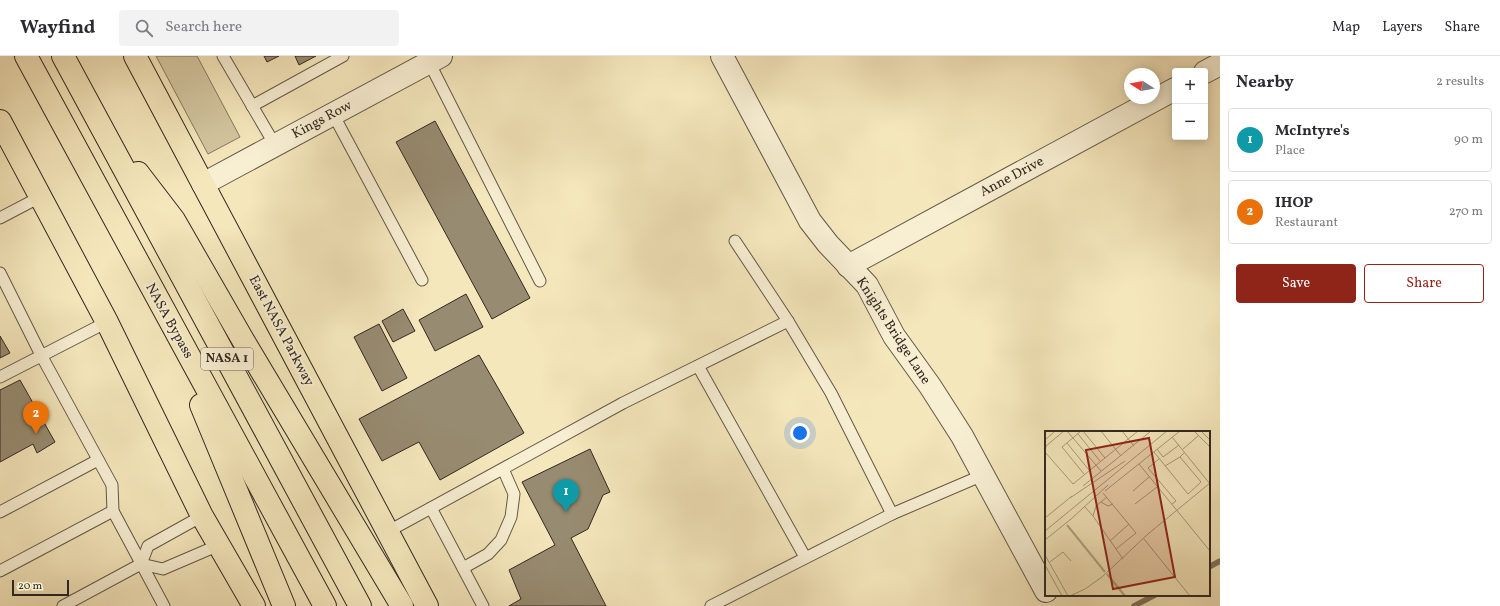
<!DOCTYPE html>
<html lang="en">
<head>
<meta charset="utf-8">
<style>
  :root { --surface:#fff; --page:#f2f2f3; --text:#2b2b33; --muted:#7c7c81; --line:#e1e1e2; --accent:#8f2418 }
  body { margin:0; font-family:Vollkorn,serif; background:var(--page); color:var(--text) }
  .controls { position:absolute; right:12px; top:12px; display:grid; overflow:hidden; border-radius:4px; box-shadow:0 2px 10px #0003 }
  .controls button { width:36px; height:36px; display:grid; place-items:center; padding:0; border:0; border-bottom:1px solid var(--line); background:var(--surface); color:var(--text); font:20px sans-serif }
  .compass { position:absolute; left:1124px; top:12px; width:36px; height:36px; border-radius:50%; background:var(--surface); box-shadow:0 2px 10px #0003; rotate:281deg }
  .scale { position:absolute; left:12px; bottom:10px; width:57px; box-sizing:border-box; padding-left:4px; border:2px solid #322820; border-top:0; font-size:11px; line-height:14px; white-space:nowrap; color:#322820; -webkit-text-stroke:3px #f8efd3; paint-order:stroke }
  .you { position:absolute; left:800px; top:377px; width:14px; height:14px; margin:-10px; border:3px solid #fff; border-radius:50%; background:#1a73e8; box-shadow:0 0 0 6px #1a73e833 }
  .badge { display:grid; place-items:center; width:26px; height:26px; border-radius:50%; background:var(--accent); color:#fff; font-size:13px; font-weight:700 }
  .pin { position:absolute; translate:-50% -33px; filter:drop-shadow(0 1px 2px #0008) }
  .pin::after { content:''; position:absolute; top:21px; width:14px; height:12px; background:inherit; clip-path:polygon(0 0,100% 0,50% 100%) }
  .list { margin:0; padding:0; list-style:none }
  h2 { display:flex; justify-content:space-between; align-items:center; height:52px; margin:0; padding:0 16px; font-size:17px }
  h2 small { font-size:13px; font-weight:400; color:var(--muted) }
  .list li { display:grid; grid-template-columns:26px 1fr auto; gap:12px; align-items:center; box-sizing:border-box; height:64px; margin:0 8px 8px; padding:0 8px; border:1px solid var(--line); border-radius:4px }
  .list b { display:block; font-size:15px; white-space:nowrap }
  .list p { margin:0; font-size:13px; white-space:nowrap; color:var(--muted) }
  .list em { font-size:13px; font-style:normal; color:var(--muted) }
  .actions { display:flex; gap:8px; padding:12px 16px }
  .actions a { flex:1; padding:9px 0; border:1px solid var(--accent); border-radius:4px; text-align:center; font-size:14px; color:var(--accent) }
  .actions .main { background:var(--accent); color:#fff }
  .icon { flex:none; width:22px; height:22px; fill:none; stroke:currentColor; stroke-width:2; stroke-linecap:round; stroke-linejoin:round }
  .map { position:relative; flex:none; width:1220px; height:550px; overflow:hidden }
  header { display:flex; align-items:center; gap:24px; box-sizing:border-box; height:56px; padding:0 20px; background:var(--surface); border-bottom:1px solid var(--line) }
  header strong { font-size:19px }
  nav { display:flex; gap:22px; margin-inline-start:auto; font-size:14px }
  .search { width:280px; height:36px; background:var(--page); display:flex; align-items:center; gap:10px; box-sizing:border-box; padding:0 14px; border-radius:4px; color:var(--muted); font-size:15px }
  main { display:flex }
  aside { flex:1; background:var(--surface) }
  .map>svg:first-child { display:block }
</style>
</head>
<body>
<header>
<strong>Wayfind</strong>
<div class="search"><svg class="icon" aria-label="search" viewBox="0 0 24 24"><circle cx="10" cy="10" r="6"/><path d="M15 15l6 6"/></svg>Search here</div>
<nav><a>Map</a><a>Layers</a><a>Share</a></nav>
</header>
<main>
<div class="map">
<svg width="1220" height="550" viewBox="0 0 1220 550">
  <rect width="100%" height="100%" fill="#f5e7bc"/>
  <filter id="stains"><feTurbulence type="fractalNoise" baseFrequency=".005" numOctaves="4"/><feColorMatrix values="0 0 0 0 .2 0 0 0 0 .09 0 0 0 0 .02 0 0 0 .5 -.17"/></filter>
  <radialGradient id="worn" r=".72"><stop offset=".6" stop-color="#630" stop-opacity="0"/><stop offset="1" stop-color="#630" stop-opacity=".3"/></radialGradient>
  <!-- green -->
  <path fill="#d4c7a1" stroke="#837860" d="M 156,0 L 197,0 L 240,81 L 208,98 Z"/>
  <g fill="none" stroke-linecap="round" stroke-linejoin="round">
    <!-- stream -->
    <g stroke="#7f745e" stroke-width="5.5">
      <path d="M 1209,511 L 1220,505"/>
      <path d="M 1134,550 L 1155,539"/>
    </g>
  </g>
  <!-- building -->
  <g fill="#978b71" stroke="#322820">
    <path d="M 264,0 L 279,0 L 267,6 Z"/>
    <path d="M 295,0 L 316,0 L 299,9 Z"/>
    <path d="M 435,65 L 530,242 L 492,263 L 396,86 Z"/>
    <path d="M 466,238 L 483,271 L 435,295 L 419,264 Z"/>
    <path d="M 403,253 L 415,275 L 393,286 L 382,265 Z"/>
    <path d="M 379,268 L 407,322 L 382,335 L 354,281 Z"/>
    <path d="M 0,280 L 10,297 L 0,302 Z"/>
    <path d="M 479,299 L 524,377 L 440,424 L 419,386 L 382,405 L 359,363 Z"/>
    <path d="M 20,324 L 55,386 L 37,397 L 33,388 L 0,406 L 0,334 Z"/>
    <path d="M 590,393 L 610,436 L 603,439 L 588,473 L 571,482 L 606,550 L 509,550 L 521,543 L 509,514 L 555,489 L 522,426 Z"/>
  </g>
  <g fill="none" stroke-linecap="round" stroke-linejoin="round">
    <defs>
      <g id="lane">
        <path d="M 223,0 L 275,89"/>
        <path d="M 429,6 L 540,225"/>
        <path d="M 252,50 L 343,0"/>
        <path d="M 333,58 L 422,224"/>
        <path d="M 0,162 L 40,141"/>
        <path d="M 735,185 L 788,265"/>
        <path d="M 0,217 L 41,299 L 112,429 L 113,455 L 164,550"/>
        <path d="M 698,310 L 805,501"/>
        <path d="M 0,321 L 107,266"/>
        <path d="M 431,452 L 483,550"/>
        <path d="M 0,456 L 98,404"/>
        <path d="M 892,458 L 983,419"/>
        <path d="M 387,476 L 623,347 L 788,265 L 831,337 L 892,458 L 711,550"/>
        <path d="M 141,508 L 148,490 L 202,460"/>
        <path d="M 463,512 L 488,498 L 501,484 L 511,461 L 514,438 L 503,413"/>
        <path d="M 0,515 L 113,455"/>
        <path d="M 63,550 L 141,508 L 163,513 L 219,489"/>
      </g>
      <g id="street">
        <path d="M 722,0 L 810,165 L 828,188 L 867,229 L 894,280 L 930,330 L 962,380 L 1046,535"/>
        <path d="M 1205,16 L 1220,8"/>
        <path d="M 203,128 L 441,0"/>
        <path d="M 848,210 L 1175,33"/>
      </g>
      <g id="primary">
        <path d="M 135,0 L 427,550"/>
        <path d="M 0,65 L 107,266 L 202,460 L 254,550"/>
      </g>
      <g id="highway">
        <path d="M 26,0 L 325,550"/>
        <path d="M 63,0 L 360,550"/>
        <path d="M 138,117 L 174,164 L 243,284 L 402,550"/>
        <path d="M 201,349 L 284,550"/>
      </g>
    </defs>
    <!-- lane casing -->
    <use href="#lane" stroke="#635847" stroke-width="13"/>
    <!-- street casing -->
    <use href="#street" stroke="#635847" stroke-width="24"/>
    <!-- primary casing -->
    <use href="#primary" stroke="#322820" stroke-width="24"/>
    <!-- highway casing -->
    <use href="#highway" stroke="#322820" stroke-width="24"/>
    <!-- lane -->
    <use href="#lane" stroke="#f8efd3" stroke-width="11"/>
    <!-- street -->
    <use href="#street" stroke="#f8efd3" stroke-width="22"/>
    <!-- primary -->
    <use href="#primary" stroke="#f5e7bc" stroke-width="22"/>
    <!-- highway -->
    <use href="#highway" stroke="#f5e7bc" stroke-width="22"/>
  </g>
  <g text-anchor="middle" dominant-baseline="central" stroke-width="4" stroke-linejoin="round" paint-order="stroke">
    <!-- shield labels -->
    <rect fill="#f8efd3" stroke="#6d6456" stroke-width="1" x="201" y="292" width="52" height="22" rx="3"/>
    <g font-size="13" font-weight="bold" fill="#322820">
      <text x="227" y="303">NASA 1</text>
    </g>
    <!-- street labels -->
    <g font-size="14" fill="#322820" stroke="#f8efd3">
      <text transform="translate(322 64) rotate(-28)">Kings Row</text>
      <text transform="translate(1012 121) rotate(-28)">Anne Drive</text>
      <text transform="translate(169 265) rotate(61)">NASA Bypass</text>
      <text transform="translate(281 275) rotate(62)">East NASA Parkway</text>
      <text transform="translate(893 275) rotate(57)">Knights Bridge Lane</text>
    </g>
  </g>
  <!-- overview -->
  <g transform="translate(1045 375)">
    <rect width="165" height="165" fill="#f5e7bc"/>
    <path fill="none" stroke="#b3a687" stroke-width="2" d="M 22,94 L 60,141M 62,143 L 80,165"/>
    <path fill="none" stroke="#a79b7e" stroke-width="1" d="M 22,0 L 56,40M 36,0 L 17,16 L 39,43M 38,0 L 60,27M 56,0 L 76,25M 77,0 L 89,15M 149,0 L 165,16M 156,0 L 165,9M 33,3 L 55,30M 127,6 L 165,53M 0,9 L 10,0M 22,12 L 44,39M 112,18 L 118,26 L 134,14M 138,18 L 153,5M 0,20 L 1,15 L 19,0M 0,21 L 28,53 L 93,0M 109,21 L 143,63 L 156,51 L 135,26 L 140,21M 94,33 L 165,120M 120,35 L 135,26M 103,37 L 131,70 L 127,73M 103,37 L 114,28M 38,55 L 106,0M 60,60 L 135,0M 88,60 L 104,46M 25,67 L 80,30M 56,71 L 63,75 L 68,73M 90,73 L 112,56M 40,76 L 48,85 L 51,75 L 62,66M 48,85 L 71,118 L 91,102 L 58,62M 0,87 L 27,65M 25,89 L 63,54M 0,100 L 122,0M 99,108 L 145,165M 0,109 L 26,88M 65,110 L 84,93M 71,118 L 78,128M 0,124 L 23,165M 5,131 L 18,121 L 26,130M 0,134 L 17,165M 25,165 L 40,158 L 57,146 L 103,103 L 165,52"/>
    <path fill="#8f2418" fill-opacity="0.15" stroke="#8f2418" stroke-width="2" d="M 104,7 L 130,146 L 68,158 L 41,19 Z"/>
    <rect width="165" height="165" fill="none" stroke="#322820" stroke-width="2"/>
  </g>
  <rect width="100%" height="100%" filter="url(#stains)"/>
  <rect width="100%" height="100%" fill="url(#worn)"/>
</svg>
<div class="controls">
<button>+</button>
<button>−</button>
</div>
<svg class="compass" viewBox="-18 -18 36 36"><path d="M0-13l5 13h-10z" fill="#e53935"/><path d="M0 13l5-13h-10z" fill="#7c7c81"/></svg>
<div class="scale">20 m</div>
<div class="you"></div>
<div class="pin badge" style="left:566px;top:456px;background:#0f9aa8">1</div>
<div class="pin badge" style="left:36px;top:378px;background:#e8710a">2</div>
</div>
<aside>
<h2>Nearby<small>2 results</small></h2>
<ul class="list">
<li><span class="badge" style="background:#0f9aa8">1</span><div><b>McIntyre's</b><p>Place</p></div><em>90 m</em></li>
<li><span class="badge" style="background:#e8710a">2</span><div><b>IHOP</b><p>Restaurant</p></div><em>270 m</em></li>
</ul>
<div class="actions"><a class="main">Save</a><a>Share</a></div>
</aside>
</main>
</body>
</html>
